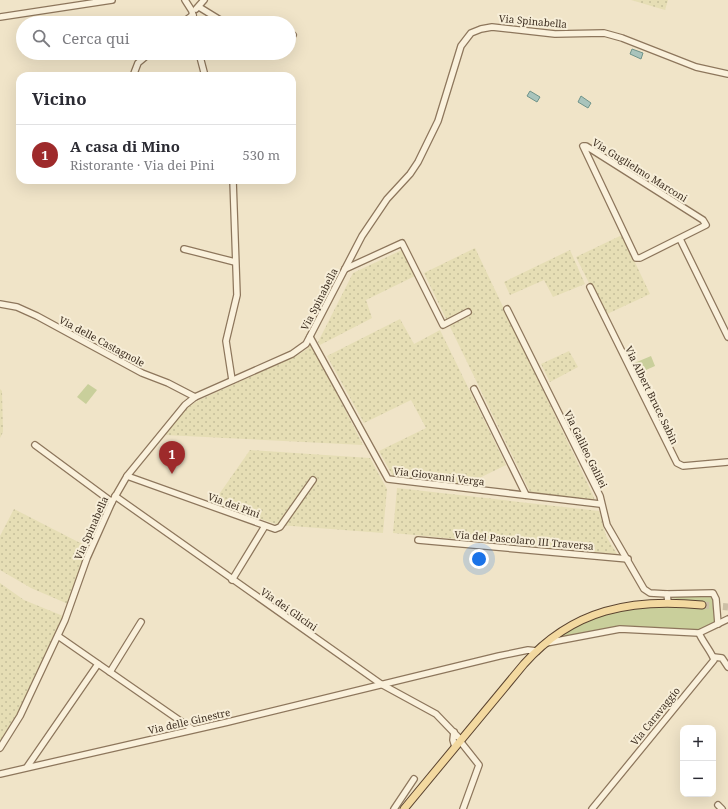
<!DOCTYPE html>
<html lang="it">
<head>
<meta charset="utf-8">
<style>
  :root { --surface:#fff; --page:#f2f2f3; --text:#2b2b33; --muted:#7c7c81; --line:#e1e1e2; --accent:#9e2a2b }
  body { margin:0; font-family:"Noto Serif",serif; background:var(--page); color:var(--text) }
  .controls { position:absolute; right:12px; bottom:12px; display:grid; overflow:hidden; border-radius:8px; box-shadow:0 4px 16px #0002 }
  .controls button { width:36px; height:36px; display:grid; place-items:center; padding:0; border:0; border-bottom:1px solid var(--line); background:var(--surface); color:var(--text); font:20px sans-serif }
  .you { position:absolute; left:479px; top:559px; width:14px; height:14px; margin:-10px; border:3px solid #fff; border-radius:50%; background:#1a73e8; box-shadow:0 0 0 6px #1a73e833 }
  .badge { display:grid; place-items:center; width:26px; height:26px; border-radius:50%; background:var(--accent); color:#fff; font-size:13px; font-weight:700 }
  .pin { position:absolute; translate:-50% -33px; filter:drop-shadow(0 1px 2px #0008) }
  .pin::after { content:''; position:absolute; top:21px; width:14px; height:12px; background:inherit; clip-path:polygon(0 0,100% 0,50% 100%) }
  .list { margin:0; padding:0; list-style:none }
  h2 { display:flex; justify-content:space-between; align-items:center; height:52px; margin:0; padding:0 16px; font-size:17px }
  h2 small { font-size:13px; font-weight:400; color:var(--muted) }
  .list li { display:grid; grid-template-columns:26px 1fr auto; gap:12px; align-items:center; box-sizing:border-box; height:60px; padding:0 16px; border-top:1px solid var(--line) }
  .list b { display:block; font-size:15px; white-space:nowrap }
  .list p { margin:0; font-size:13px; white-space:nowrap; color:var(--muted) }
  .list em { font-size:13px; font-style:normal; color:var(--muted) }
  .icon { flex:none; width:22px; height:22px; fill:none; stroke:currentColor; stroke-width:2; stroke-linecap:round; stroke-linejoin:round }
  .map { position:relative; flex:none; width:728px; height:809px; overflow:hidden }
  .search { position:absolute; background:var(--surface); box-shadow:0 4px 16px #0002; left:16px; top:16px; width:280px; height:44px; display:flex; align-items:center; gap:10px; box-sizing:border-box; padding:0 14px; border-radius:22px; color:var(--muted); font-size:15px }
  .panel { position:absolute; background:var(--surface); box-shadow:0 4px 16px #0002; left:16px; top:72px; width:280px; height:112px; border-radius:12px }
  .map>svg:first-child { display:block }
</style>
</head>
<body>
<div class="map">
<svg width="728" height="809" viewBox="0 0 728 809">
  <defs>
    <pattern id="farmland-dots" width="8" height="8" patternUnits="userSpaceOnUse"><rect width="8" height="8" fill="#e6deb5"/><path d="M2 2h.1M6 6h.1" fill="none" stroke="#c6bf9b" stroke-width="1.8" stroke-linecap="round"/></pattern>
  </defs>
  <rect width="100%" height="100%" fill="#f0e4c8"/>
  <!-- farmland -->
  <g fill="url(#farmland-dots)">
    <path d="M 631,0 L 668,0 L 665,10 Z"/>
    <path d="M 622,235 L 650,294 L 605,315 L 576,257 Z"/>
    <path d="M 475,248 L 593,495 L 595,501 L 531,494 L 424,273 Z"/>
    <path d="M 404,249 L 415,276 L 366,300 L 372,318 L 320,345 L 318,342 L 353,273 Z"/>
    <path d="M 570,250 L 585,284 L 553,297 L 544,280 L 510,295 L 504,282 Z"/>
    <path d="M 400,319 L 414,344 L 440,330 L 506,465 L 463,486 L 394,478 L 379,451 L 426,428 L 411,400 L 364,423 L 327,356 Z"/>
    <path d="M 311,343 L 363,445 L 165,435 L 187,408 L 197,401 L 298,355 L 307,349 Z"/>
    <path d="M 569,351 L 578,367 L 550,382 L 541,364 Z"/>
    <path d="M 0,389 L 2,391 L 3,432 L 0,438 Z"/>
    <path d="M 250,450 L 370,458 L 387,489 L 383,533 L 279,525 L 213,503 Z"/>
    <path d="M 397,488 L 599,511 L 606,536 L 617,554 L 393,533 Z"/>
    <path d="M 14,509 L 88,547 L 68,604 L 31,588 L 0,570 L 0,536 Z"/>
    <path d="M 0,583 L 24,600 L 63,616 L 51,647 L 15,720 L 0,743 Z"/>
  </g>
  <!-- grass -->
  <g fill="#c9cf9b">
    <path d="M 651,356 L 655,366 L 637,374 L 632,364 Z"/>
    <path d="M 88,384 L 97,390 L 86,404 L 77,397 Z"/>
    <path d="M 709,594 L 713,596 L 716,621 L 698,630 L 619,628 L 556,640 C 598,606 652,606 703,602 L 670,598 L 670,595 Z"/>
  </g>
  <!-- water -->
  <g fill="#a9c4bc" stroke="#6f938a">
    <path d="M 632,49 L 643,53 L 641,59 L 630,54 Z"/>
    <path d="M 530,91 L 540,97 L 537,102 L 527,96 Z"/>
    <path d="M 581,96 L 591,103 L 588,108 L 578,102 Z"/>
  </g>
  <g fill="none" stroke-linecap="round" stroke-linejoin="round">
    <!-- major-tunnel -->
    <path stroke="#ccc0a6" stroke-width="7" stroke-dasharray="7 3.5" stroke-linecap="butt" d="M 702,605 L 728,607"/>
    <defs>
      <g id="minor">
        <path d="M 185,0 L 192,11 L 194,23"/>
        <path d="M 199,7 L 225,23"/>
        <path d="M 196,9 L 204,0"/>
        <path d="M 0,17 L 112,0"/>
        <path d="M 182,23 L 193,15"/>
        <path d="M 289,41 L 293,35"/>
        <path d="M 199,53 L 205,76"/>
        <path d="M 133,76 L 138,63 L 150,53"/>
        <path d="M 583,146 L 586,146 L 703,220 L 706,225 L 640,258 L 636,258 Z"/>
        <path d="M 680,239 L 728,337"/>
        <path d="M 184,249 L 235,262"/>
        <path d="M 345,269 L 402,243 L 443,325 L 468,312"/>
        <path d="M 590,287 L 677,463 L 683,466 L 728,462"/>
        <path d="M 0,304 L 17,307 L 37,316 L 142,373 L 168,383 L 195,397"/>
        <path d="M 507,309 L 600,496 L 607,525 L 644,589 L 650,593 L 667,594 L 668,602"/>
        <path d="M 310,337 L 388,479 L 600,504"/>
        <path d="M 232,380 L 226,341 L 237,295 L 233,180"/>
        <path d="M 474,389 L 526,495"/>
        <path d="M 35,445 L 112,502"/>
        <path d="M 127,476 L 275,529 L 280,527 L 313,480"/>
        <path d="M 115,496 L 381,684 L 436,714 L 461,740"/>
        <path d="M 418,540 L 628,559"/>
        <path d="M 232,580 L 265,526"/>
        <path d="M 667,594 L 713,593 L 716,599 L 718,624"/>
        <path d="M 58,636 L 192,729"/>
        <path d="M 546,643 L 620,629 L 699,633 L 728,619"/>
        <path d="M 714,657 L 722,658 L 728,667"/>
        <path d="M 110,672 L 141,622"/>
        <path d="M 454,732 L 453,740 L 455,747"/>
        <path d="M 460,741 L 479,765 L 463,809"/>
        <path d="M 0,748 L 20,716 L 65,620 L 87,558 L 112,502 L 127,476 L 185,405 L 195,397 L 292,354 L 306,344 L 362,236 L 387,199 L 410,174 L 418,162 L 438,121 L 461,46 L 471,33 L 481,29 L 492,27 L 555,34 L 604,33 L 622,38 L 696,67 L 728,74"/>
        <path d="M 27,767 L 98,664"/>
        <path d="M 0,774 L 228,722 L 499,656 L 528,650 L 537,651"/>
        <path d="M 718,805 L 722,809"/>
        <path d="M 394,809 L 414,779"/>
        <path d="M 592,809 L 714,660 C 713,654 702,641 699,633"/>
      </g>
      <path id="major" d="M 404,809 L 524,664 C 573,609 632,598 702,605"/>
    </defs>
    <!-- minor casing -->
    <use href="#minor" stroke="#8d765c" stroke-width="8"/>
    <!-- major casing -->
    <use href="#major" stroke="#5b4430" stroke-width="9"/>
    <!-- minor -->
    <use href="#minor" stroke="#faf1dc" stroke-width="5.5"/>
    <!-- major -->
    <use href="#major" stroke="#f3d9a0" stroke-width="7"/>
  </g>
  <g text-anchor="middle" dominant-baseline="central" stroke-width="4" stroke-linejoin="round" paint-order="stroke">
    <!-- street labels -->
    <g font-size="10" fill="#3d2e20" stroke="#f7eed8">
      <text transform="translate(533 21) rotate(5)">Via Spinabella</text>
      <text transform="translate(640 170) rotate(32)">Via Guglielmo Marconi</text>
      <text transform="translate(319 299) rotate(-63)">Via Spinabella</text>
      <text transform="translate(102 341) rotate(28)">Via delle Castagnole</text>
      <text transform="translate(652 395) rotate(64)">Via Albert Bruce Sabin</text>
      <text transform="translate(586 449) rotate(64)">Via Galileo Galilei</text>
      <text transform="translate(439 476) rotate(7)">Via Giovanni Verga</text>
      <text transform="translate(234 505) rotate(20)">Via dei Pini</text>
      <text transform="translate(91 528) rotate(-66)">Via Spinabella</text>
      <text transform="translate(524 540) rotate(5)">Via del Pascolaro III Traversa</text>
      <text transform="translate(289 609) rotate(35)">Via dei Glicini</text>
      <text transform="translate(655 716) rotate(-51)">Via Caravaggio</text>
      <text transform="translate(189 721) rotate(-13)">Via delle Ginestre</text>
    </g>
  </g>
</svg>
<div class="controls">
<button>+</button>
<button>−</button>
</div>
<div class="you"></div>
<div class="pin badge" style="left:172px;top:474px">1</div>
<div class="search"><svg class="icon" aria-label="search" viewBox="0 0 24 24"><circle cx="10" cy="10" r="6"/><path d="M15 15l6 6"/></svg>Cerca qui</div>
<section class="panel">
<h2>Vicino<small></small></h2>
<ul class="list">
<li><span class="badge">1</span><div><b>A casa di Mino</b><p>Ristorante · Via dei Pini</p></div><em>530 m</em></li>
</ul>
</section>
</div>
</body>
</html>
